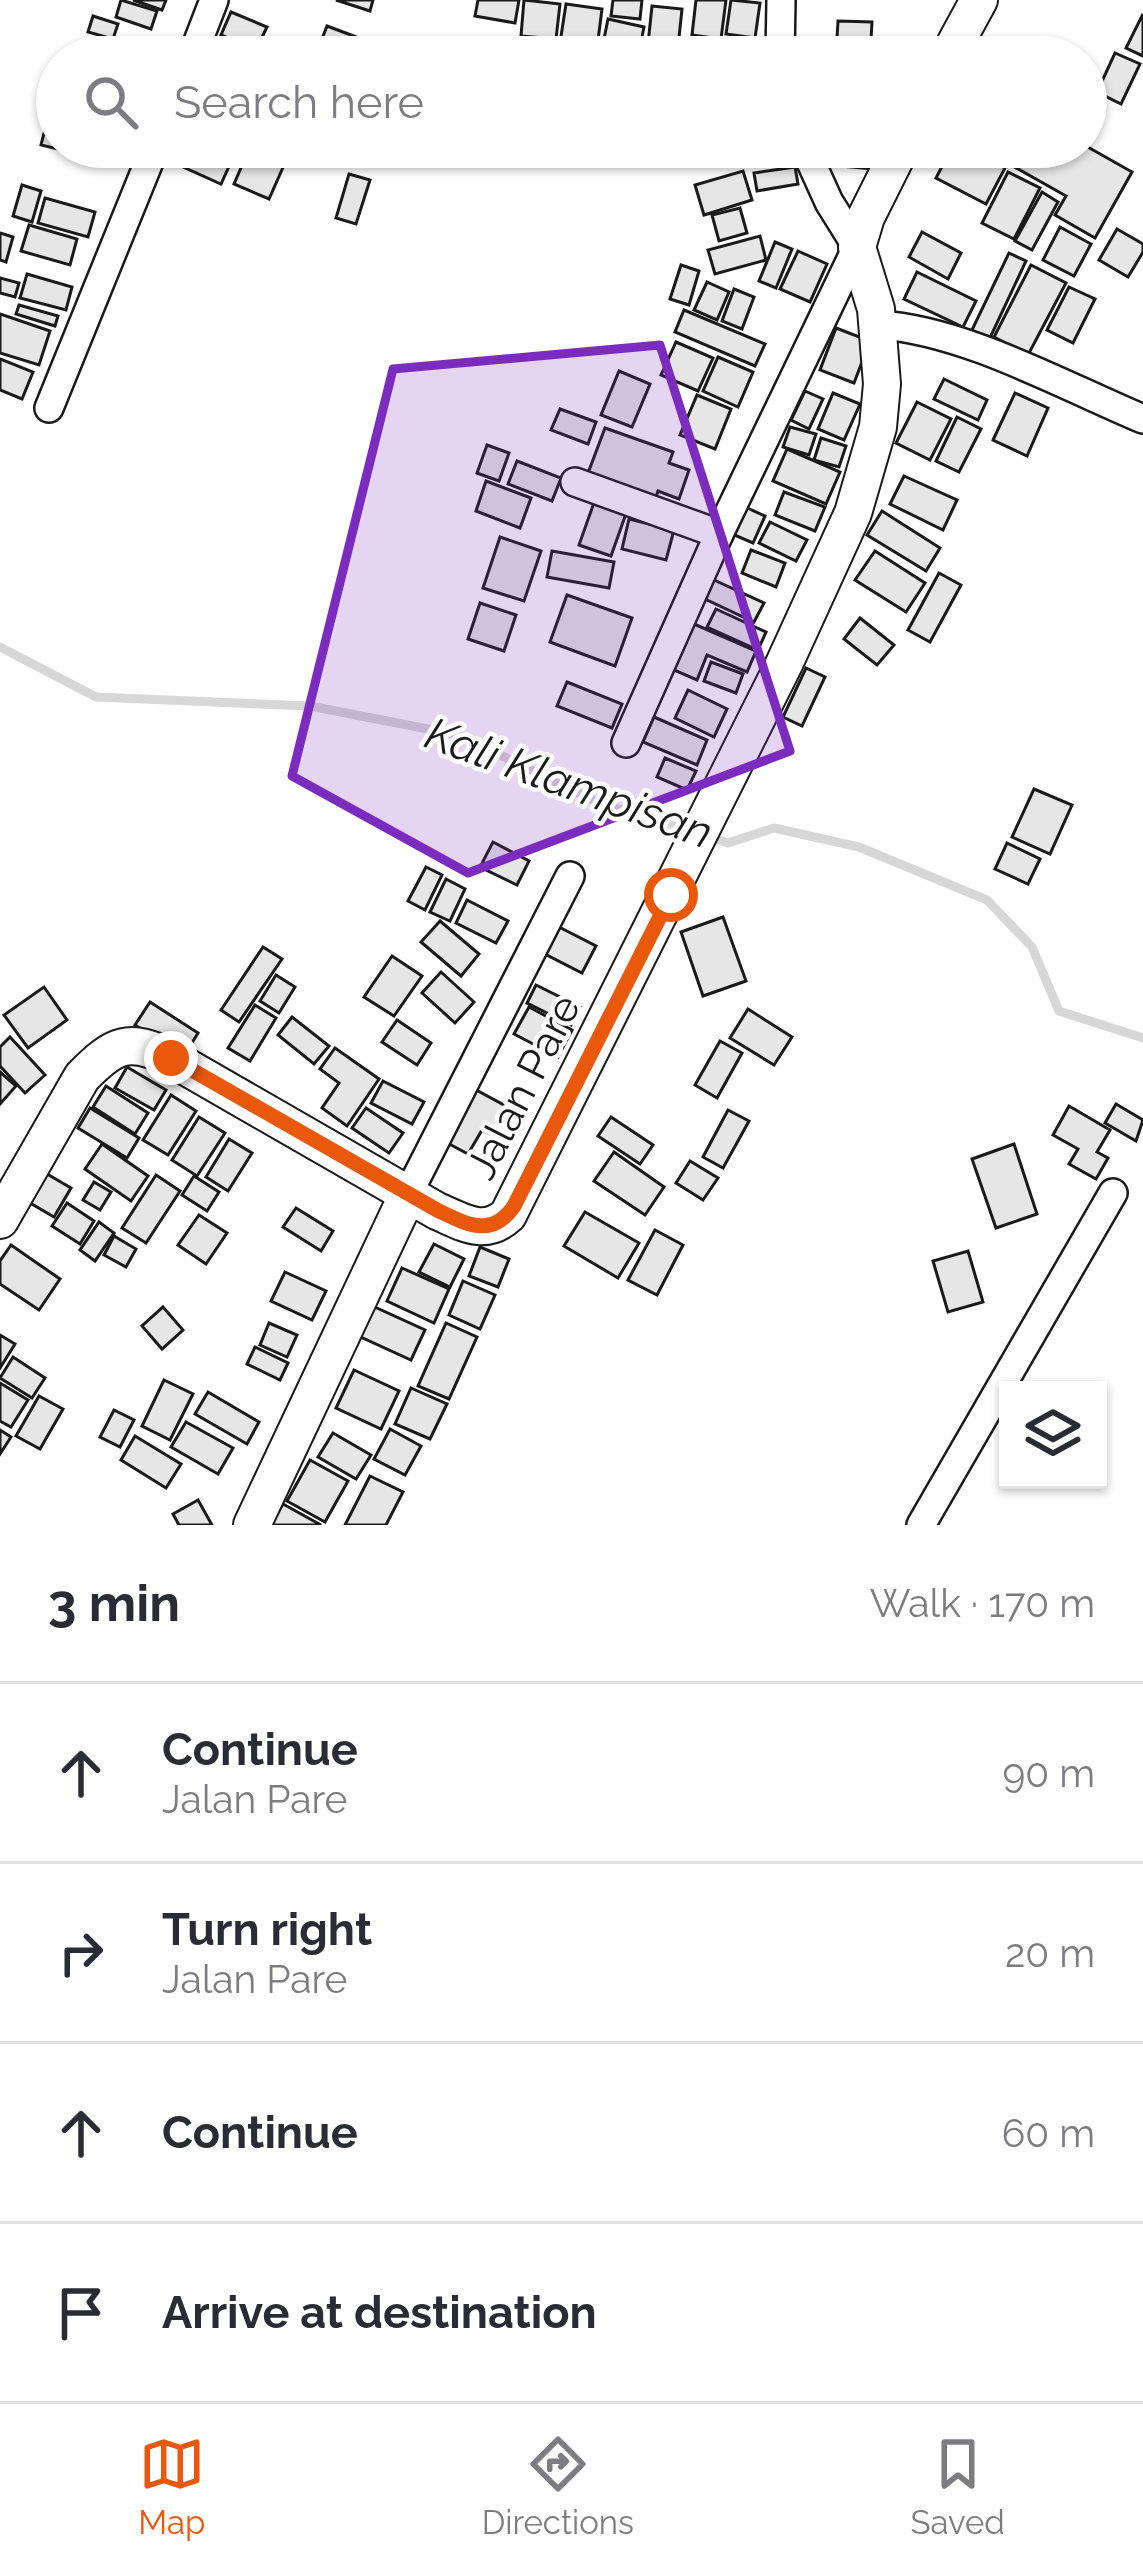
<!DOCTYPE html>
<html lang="en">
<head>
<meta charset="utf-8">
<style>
  :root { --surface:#fff; --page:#f2f2f3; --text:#2b2b33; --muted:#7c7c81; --line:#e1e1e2; --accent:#ea580c }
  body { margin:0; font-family:Raleway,sans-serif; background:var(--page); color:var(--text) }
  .controls { position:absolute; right:36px; bottom:36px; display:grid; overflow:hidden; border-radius:0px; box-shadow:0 3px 9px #0004 }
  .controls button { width:108px; height:108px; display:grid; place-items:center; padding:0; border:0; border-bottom:3px solid var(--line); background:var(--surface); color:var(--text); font:60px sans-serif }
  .stop { position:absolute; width:36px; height:36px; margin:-27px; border:9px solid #ea580c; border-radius:50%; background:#fff }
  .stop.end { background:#ea580c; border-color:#fff; box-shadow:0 3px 12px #0008 }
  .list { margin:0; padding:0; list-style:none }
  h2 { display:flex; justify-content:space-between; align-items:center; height:156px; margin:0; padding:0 48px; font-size:51px }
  h2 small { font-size:39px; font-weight:400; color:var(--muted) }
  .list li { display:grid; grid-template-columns:78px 1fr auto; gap:36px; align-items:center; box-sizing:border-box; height:180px; padding:0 48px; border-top:3px solid var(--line) }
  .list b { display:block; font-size:45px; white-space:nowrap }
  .list p { margin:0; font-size:39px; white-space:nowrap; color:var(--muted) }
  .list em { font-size:39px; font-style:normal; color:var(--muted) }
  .icon { flex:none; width:66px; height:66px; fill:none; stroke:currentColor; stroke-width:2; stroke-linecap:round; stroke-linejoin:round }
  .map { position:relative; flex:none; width:1143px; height:1525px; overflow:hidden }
  .search { position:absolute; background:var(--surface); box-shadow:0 3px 9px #0004; left:36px; right:36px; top:36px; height:132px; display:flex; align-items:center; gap:30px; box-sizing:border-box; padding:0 42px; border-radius:66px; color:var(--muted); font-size:45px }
  .sheet { height:876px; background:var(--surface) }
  nav { display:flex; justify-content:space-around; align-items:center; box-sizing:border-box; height:168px; border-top:3px solid var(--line); background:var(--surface); font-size:33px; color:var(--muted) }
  nav a { display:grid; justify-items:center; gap:6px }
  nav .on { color:var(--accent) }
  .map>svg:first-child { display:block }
</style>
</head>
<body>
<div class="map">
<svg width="1143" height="1525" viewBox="0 0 1143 1525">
  <rect width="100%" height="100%" fill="#fff"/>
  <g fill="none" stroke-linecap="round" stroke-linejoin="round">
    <!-- stream -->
    <g stroke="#d7d7d7" stroke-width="9">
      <path d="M 0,647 L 96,697 L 310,706 L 459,735 L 599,803 L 693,832"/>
      <path d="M 709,837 L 728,843 L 774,828 L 859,847 L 987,900 L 1032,947 L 1059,1011 L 1143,1038"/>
    </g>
  </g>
  <!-- building -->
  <g fill="#e6e6e6" stroke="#1a1a1a" stroke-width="3">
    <path d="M 121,0 L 157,11 L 151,29 L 116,17 Z"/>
    <path d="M 133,0 L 166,0 L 162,10 Z"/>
    <path d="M 336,0 L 373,0 L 370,11 Z"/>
    <path d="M 478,0 L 519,0 L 515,23 L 475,16 Z"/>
    <path d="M 524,0 L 560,4 L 556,39 L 521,36 Z"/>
    <path d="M 613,0 L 642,0 L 640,19 L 611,16 Z"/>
    <path d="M 696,0 L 726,0 L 721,39 L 692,35 Z"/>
    <path d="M 731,0 L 760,3 L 755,38 L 726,34 Z"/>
    <path d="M 566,4 L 602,9 L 597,48 L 560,43 Z"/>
    <path d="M 652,6 L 682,9 L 678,47 L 648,44 Z"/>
    <path d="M 231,12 L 267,27 L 256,50 L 221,35 Z"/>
    <path d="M 1143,14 L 1143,56 L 1126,48 Z"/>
    <path d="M 93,16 L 118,24 L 113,39 L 88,32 Z"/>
    <path d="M 608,19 L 644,27 L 640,47 L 604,39 Z"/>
    <path d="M 838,21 L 872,22 L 870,57 L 836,57 Z"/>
    <path d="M 327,26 L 375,44 L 371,57 L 315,57 Z"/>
    <path d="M 794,44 L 825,47 L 824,57 L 793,57 Z"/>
    <path d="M 766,45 L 766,57 L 728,57 L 727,46 Z"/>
    <path d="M 239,46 L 265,57 L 234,57 Z"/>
    <rect x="699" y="47" width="28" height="10"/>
    <path d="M 1115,53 L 1140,64 L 1121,104 L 1097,92 Z"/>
    <path d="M 50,110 L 57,111 L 57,147 L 71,147 L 70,152 L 41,145 Z"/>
    <path d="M 1086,146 L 1132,172 L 1095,238 L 1055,215 L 1066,196 L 979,147 Z"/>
    <path d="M 78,147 L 119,147 L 115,162 Z"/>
    <path d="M 179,147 L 228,147 L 236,151 L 221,184 L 172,162 Z"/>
    <path d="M 250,147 L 292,147 L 269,199 L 234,184 Z"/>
    <path d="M 831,147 L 876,147 L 874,169 L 829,165 Z"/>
    <path d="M 952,147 L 964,147 L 1005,168 L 986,204 L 936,178 Z"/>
    <path d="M 795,167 L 798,184 L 757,191 L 754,173 Z"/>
    <path d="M 743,171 L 752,200 L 704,215 L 695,185 Z"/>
    <path d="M 1008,172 L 1040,188 L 1014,239 L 982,223 Z"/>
    <path d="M 349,174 L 370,180 L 356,224 L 336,218 Z"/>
    <path d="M 22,185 L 41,191 L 32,222 L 13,216 Z"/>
    <path d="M 1042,192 L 1058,202 L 1032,250 L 1015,241 Z"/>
    <path d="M 45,198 L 95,212 L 88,237 L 38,223 Z"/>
    <path d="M 740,208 L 747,233 L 719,241 L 712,215 Z"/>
    <path d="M 29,225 L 77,239 L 70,265 L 21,251 Z"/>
    <path d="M 1060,227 L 1091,244 L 1074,276 L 1043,260 Z"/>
    <path d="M 1117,229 L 1143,244 L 1143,252 L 1128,277 L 1099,260 Z"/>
    <path d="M 922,232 L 961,253 L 948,279 L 909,257 Z"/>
    <path d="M 0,233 L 13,237 L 6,262 L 0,260 Z"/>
    <path d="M 760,236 L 766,260 L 715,274 L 708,250 Z"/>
    <path d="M 775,242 L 792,249 L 776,288 L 759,281 Z"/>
    <path d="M 798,251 L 827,264 L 810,302 L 780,289 Z"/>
    <path d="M 1009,253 L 1026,261 L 989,340 L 971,332 Z"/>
    <path d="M 681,265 L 699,271 L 689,305 L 670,299 Z"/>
    <path d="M 1031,265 L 1066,283 L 1028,355 L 994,337 Z"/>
    <path d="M 917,272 L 976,301 L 963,327 L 904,299 Z"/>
    <path d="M 27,274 L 72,287 L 66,310 L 20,298 Z"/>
    <path d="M 0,278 L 19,283 L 15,297 L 0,293 Z"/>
    <path d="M 707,282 L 729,292 L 717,320 L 694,310 Z"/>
    <path d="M 1069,287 L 1095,299 L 1073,343 L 1047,330 Z"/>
    <path d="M 734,289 L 754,297 L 742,329 L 722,321 Z"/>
    <path d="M 19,305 L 58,316 L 55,326 L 16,314 Z"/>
    <path d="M 684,310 L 765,344 L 755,366 L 675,332 Z"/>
    <path d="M 0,314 L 50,331 L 39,365 L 0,353 Z"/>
    <path d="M 836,328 L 870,341 L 854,383 L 820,370 Z"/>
    <path d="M 676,342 L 713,358 L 698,391 L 661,375 Z"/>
    <path d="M 718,357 L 753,372 L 738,407 L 703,391 Z"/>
    <path d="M 0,359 L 33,372 L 22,399 L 0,390 Z"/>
    <path d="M 619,371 L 650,384 L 632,427 L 601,415 Z"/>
    <path d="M 944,379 L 987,400 L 978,420 L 934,399 Z"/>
    <path d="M 805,391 L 823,399 L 809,429 L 791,420 Z"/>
    <path d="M 833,393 L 860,404 L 844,440 L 818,429 Z"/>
    <path d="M 1015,393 L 1048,408 L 1027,456 L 993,440 Z"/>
    <path d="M 697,395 L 731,409 L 715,449 L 680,435 Z"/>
    <path d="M 917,402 L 951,419 L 930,460 L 896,443 Z"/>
    <path d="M 560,409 L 596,422 L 588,444 L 551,430 Z"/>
    <path d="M 957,417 L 981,429 L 959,472 L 936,461 Z"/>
    <path d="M 790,427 L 816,434 L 809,455 L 783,447 Z"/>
    <path d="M 605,428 L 673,452 L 669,463 L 689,470 L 679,499 L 658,491 L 653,506 L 585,481 Z"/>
    <path d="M 821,438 L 846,446 L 839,467 L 814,460 Z"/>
    <path d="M 487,445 L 509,453 L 499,481 L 477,473 Z"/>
    <path d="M 787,449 L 840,472 L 826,504 L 773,481 Z"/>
    <path d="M 517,461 L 561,478 L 552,501 L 508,484 Z"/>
    <path d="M 904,476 L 957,500 L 943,530 L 890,504 Z"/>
    <path d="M 486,481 L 531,498 L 520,528 L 476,511 Z"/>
    <path d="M 784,492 L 825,507 L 815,531 L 775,515 Z"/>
    <path d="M 596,497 L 628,508 L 611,556 L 579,545 Z"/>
    <path d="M 745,507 L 765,516 L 753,543 L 732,534 Z"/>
    <path d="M 882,511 L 940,548 L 926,571 L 867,535 Z"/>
    <path d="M 629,519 L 674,530 L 666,560 L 622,549 Z"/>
    <path d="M 770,522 L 807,540 L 796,561 L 759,543 Z"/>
    <path d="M 500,537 L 541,551 L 524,601 L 483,588 Z"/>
    <path d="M 751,550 L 785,563 L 776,587 L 742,573 Z"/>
    <path d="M 552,551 L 614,562 L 609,588 L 547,577 Z"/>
    <path d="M 875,551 L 925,583 L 906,612 L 855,580 Z"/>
    <path d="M 939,573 L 961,585 L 930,642 L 908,630 Z"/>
    <path d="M 714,580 L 764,603 L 754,622 L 705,599 Z"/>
    <path d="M 567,595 L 632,618 L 615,666 L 550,642 Z"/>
    <path d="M 480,603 L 516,615 L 504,651 L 468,639 Z"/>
    <path d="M 716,609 L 766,632 L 758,650 L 707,627 Z"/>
    <path d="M 860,618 L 894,645 L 877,665 L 844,639 Z"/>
    <path d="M 694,624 L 756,651 L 747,672 L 707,655 L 697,680 L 674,670 Z"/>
    <path d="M 711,662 L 743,674 L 736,693 L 704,681 Z"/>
    <path d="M 806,668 L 825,677 L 802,726 L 783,717 Z"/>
    <path d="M 567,682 L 622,704 L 612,728 L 557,706 Z"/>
    <path d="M 688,690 L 727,709 L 714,737 L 675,718 Z"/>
    <path d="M 654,717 L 707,740 L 697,765 L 643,742 Z"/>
    <path d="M 665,758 L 696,771 L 687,790 L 657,777 Z"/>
    <path d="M 1034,789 L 1072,805 L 1050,854 L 1012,837 Z"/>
    <path d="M 493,842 L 529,861 L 517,885 L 480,867 Z"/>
    <path d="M 1007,843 L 1040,859 L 1028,884 L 995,869 Z"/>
    <path d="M 426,867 L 442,875 L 425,910 L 408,901 Z"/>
    <path d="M 446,879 L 465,889 L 450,921 L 430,912 Z"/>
    <path d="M 467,900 L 508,921 L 496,943 L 456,923 Z"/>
    <path d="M 723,917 L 746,981 L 703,996 L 681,932 Z"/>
    <path d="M 440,921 L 479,954 L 461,976 L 421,942 Z"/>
    <path d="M 557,926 L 596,946 L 582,973 L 543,953 Z"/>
    <path d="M 263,947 L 282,959 L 239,1022 L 221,1010 Z"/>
    <path d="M 392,956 L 422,976 L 394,1016 L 364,997 Z"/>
    <path d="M 441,972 L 474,1002 L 455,1023 L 422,993 Z"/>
    <path d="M 276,975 L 295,987 L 279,1013 L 260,1001 Z"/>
    <path d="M 536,985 L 580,1007 L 571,1025 L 527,1003 Z"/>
    <path d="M 44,987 L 67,1020 L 28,1048 L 4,1015 Z"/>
    <path d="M 150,1002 L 198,1033 L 184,1056 L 135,1025 Z"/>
    <path d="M 255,1005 L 276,1018 L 250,1061 L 228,1048 Z"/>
    <path d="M 529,1007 L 572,1030 L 558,1057 L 514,1034 Z"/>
    <path d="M 748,1009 L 792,1037 L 774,1065 L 730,1038 Z"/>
    <path d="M 292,1017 L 329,1046 L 314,1064 L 278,1035 Z"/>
    <path d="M 397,1020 L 431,1043 L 417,1065 L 382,1042 Z"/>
    <path d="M 10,1037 L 45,1075 L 25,1093 L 0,1066 L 0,1047 Z"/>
    <path d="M 720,1041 L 742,1053 L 717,1098 L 695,1085 Z"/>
    <path d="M 335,1048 L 379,1079 L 347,1126 L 322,1108 L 339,1083 L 320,1069 Z"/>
    <path d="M 127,1067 L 166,1090 L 154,1110 L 115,1088 Z"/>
    <path d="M 0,1072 L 16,1086 L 0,1104 Z"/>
    <path d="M 383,1081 L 424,1102 L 412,1124 L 371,1103 Z"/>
    <path d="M 467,1085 L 517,1112 L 501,1140 L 482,1130 L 468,1154 L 438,1138 Z"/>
    <path d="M 106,1086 L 148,1113 L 135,1134 L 93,1107 Z"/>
    <path d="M 171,1095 L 196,1111 L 168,1155 L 143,1140 Z"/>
    <path d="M 1116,1104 L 1143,1120 L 1136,1141 L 1105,1123 Z"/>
    <path d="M 1069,1106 L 1110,1130 L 1097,1152 L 1108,1158 L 1096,1179 L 1069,1164 L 1078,1149 L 1053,1135 Z"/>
    <path d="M 90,1108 L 139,1138 L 127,1158 L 78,1128 Z"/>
    <path d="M 366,1108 L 403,1133 L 389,1153 L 352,1128 Z"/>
    <path d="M 728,1110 L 749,1121 L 723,1168 L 703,1157 Z"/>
    <path d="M 199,1117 L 225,1133 L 197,1176 L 172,1160 Z"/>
    <path d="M 611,1117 L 653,1145 L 640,1164 L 598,1136 Z"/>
    <path d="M 229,1139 L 252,1153 L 228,1191 L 206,1177 Z"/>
    <path d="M 102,1144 L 148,1176 L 131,1201 L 85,1169 Z"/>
    <path d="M 1014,1144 L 1037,1214 L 996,1228 L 972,1159 Z"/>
    <path d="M 614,1152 L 664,1187 L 645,1215 L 594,1181 Z"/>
    <path d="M 690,1161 L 718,1178 L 703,1200 L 676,1183 Z"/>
    <path d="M 42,1171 L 71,1188 L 54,1217 L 25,1200 Z"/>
    <path d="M 156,1175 L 180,1191 L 146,1243 L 122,1228 Z"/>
    <path d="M 194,1176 L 219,1192 L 207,1211 L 182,1195 Z"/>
    <path d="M 94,1182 L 111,1192 L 100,1210 L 83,1200 Z"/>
    <path d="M 67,1203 L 94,1221 L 80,1244 L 52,1226 Z"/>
    <path d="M 296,1208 L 333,1231 L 321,1251 L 283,1227 Z"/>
    <path d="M 585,1212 L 639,1243 L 618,1278 L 564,1246 Z"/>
    <path d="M 199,1215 L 227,1233 L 206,1264 L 178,1245 Z"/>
    <path d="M 99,1222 L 114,1233 L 95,1261 L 80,1250 Z"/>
    <path d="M 655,1230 L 683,1245 L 657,1295 L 628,1280 Z"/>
    <path d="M 114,1236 L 136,1249 L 126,1267 L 104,1255 Z"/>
    <path d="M 434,1244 L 464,1259 L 450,1287 L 419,1272 Z"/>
    <path d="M 11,1245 L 60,1279 L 39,1310 L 0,1284 L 0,1261 Z"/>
    <path d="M 480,1247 L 509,1259 L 498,1287 L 469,1276 Z"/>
    <path d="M 968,1251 L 983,1302 L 948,1312 L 933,1261 Z"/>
    <path d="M 402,1268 L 449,1289 L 434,1323 L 387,1301 Z"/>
    <path d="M 285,1272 L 326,1291 L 312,1320 L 271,1301 Z"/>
    <path d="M 463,1281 L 495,1295 L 480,1329 L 449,1315 Z"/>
    <path d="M 366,1303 L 425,1330 L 411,1360 L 352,1333 Z"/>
    <path d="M 163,1307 L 183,1330 L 162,1349 L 142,1326 Z"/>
    <path d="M 269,1323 L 297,1335 L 287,1357 L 260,1345 Z"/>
    <path d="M 446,1323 L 477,1337 L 449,1399 L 418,1386 Z"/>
    <path d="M 0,1335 L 15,1344 L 0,1368 Z"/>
    <path d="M 255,1347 L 288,1363 L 280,1380 L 247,1364 Z"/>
    <path d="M 13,1357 L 45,1378 L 32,1398 L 0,1378 Z"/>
    <path d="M 354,1370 L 399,1391 L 381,1429 L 336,1408 Z"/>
    <path d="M 164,1380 L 193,1394 L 170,1440 L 142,1426 Z"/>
    <path d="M 0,1383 L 28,1400 L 11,1427 L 0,1421 Z"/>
    <path d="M 411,1388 L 447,1404 L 430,1439 L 395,1424 Z"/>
    <path d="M 208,1392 L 259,1422 L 247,1444 L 195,1414 Z"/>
    <path d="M 39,1396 L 63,1409 L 40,1449 L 16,1436 Z"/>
    <path d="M 114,1410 L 134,1420 L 120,1447 L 100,1437 Z"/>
    <path d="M 186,1422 L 233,1448 L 218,1474 L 171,1447 Z"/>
    <path d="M 390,1429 L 421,1446 L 405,1475 L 374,1459 Z"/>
    <path d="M 0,1430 L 11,1437 L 0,1454 Z"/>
    <path d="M 333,1433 L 371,1455 L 356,1479 L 318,1457 Z"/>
    <path d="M 135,1436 L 181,1464 L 166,1488 L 121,1460 Z"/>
    <path d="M 310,1460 L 348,1481 L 325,1522 L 287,1501 Z"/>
    <path d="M 370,1476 L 403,1492 L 386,1525 L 345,1525 Z"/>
    <path d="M 198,1500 L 212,1525 L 179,1525 L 173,1514 Z"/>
    <path d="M 283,1504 L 321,1525 L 270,1525 Z"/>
  </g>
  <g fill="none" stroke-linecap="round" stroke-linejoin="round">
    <defs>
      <g id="street">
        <path d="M 192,57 L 214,0"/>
        <path d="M 780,57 L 781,0"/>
        <path d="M 879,325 C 964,330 1064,386 1143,419"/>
        <path d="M 49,408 L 155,147"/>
        <path d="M 575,482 L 719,534"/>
        <path d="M 626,743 L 719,534 L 857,247 L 829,202 L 804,147"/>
        <path d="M 408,1194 L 570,876"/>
        <path d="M 921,1525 L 1113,1193"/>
      </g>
      <g id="secondary">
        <path d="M 948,57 L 979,0"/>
        <path d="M 0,1220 L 82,1077 C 114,1044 129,1037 171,1058 L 437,1211 C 463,1222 484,1237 508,1215 L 784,664 L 853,513 L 878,427 L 882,384 L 876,309 L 857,247 L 866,217 L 901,147"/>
        <path d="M 252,1525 L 408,1194"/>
      </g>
    </defs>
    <!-- street casing -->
    <use href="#street" stroke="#1a1a1a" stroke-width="32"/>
    <!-- secondary casing -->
    <use href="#secondary" stroke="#1a1a1a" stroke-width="40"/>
    <!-- street -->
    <use href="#street" stroke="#fff" stroke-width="27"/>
    <!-- secondary -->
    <use href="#secondary" stroke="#fff" stroke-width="36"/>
  </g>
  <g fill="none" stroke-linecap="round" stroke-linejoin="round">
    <!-- route -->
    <path stroke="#ea580c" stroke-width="15" d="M 171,1058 L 437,1210 C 466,1224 492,1239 514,1206 L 671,895"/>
  </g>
  <!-- marked area -->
  <path fill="#7b2cbf" fill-opacity="0.2" stroke="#7b2cbf" stroke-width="9" stroke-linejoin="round" d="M 660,345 L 790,751 L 468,873 L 292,776 L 393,369 Z"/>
  <g text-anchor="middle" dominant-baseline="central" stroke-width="9" stroke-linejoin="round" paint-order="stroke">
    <!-- street labels -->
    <g font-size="42" fill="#1a1a1a" stroke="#fff">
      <text transform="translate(523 1087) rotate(-63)">Jalan Pare</text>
    </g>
    <!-- water labels -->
    <g font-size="45" font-style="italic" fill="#1a1a1a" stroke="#fff">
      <text transform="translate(569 783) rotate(20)">Kali Klampisan</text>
    </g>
  </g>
</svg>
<div class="controls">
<button><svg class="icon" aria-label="layers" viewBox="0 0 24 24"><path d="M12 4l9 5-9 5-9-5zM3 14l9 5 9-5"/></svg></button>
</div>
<div class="stop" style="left:671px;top:895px"></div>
<div class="stop end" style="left:171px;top:1058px"></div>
<div class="search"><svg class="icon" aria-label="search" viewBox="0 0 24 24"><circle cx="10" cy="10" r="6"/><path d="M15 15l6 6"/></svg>Search here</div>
</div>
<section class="sheet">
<h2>3 min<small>Walk · 170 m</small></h2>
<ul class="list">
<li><svg class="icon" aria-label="ahead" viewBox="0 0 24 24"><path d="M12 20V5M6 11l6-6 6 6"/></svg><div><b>Continue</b><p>Jalan Pare</p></div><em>90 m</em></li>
<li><svg class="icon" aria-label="right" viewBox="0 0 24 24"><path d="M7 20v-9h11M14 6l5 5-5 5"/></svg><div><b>Turn right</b><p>Jalan Pare</p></div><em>20 m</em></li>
<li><svg class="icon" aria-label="ahead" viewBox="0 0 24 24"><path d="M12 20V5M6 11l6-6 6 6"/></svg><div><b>Continue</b></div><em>60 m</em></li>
<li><svg class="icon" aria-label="arrive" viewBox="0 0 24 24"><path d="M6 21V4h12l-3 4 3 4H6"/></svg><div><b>Arrive at destination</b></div></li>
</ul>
</section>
<nav>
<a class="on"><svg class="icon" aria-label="map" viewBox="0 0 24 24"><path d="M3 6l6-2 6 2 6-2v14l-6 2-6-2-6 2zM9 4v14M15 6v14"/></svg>Map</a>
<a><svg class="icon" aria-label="directions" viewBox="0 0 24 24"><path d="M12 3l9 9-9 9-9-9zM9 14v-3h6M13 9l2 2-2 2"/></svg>Directions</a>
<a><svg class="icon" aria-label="saved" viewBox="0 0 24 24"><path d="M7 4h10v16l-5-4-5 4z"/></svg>Saved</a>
</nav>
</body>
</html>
